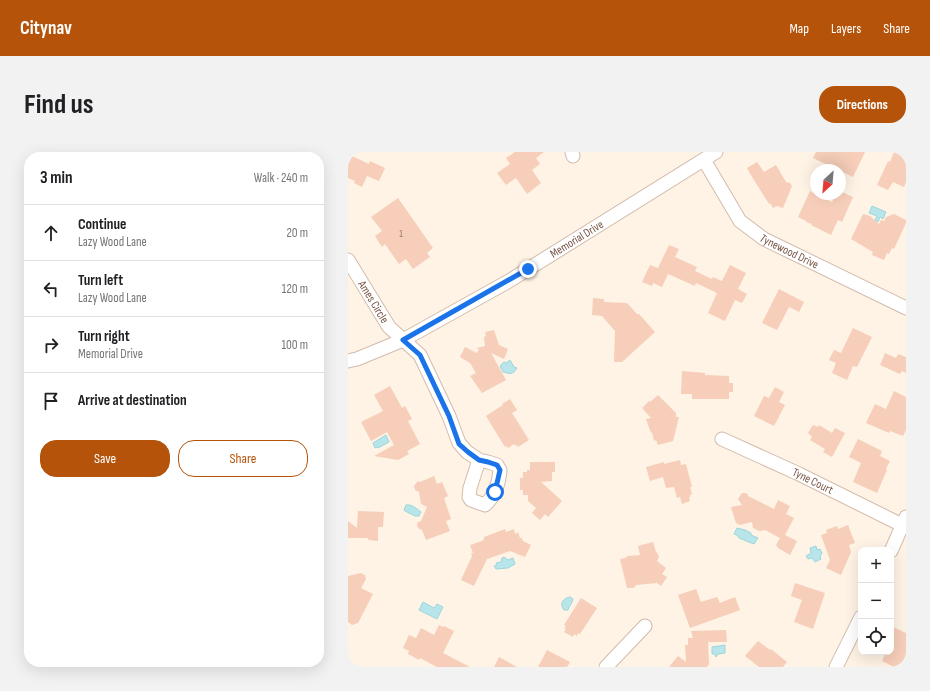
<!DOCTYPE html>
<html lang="en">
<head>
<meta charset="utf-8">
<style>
  :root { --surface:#fff; --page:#f2f2f2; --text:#202124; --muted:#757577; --line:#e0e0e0; --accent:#b45309 }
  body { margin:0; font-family:"Sofia Sans Condensed",sans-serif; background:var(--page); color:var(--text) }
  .controls { position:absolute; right:12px; bottom:12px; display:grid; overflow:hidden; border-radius:8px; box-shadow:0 4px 16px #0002 }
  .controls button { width:36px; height:36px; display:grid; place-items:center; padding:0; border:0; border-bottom:1px solid var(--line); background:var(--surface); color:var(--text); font:20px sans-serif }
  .compass { position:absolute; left:462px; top:12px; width:36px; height:36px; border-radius:50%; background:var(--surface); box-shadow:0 4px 16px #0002; rotate:206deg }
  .stop { position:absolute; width:12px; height:12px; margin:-9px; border:3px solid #1a73e8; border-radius:50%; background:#fff }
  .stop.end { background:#1a73e8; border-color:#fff; box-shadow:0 1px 4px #0008 }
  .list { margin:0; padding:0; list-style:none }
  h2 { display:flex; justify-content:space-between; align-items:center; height:52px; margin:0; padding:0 16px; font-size:17px }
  h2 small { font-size:13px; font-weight:400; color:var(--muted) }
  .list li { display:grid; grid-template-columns:26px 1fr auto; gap:12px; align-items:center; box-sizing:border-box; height:56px; padding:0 16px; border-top:1px solid var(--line) }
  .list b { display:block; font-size:15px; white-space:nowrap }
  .list p { margin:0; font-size:13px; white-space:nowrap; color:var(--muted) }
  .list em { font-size:13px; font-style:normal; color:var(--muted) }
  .actions { display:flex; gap:8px; padding:12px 16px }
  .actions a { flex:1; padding:9px 0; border:1px solid var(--accent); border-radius:16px; text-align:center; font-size:14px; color:var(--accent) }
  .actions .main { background:var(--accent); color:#fff }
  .icon { flex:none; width:22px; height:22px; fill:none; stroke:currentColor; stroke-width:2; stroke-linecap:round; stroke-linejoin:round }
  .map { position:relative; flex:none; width:558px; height:515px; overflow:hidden; border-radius:16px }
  header { display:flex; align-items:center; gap:24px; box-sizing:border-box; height:56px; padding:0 20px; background:var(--accent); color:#fff }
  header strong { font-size:19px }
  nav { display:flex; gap:22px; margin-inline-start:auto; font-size:14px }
  .intro { display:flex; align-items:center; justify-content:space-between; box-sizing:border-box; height:96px; padding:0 24px }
  h1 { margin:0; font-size:28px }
  .button { padding:10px 18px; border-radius:16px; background:var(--accent); color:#fff; font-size:14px; font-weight:700 }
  main { display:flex; gap:24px; padding:0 24px }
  aside { flex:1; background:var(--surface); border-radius:16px; box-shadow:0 4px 16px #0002 }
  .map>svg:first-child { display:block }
</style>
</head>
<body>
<header>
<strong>Citynav</strong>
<nav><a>Map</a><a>Layers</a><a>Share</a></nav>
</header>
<div class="intro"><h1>Find us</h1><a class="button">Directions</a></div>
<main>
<aside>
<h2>3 min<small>Walk · 240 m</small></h2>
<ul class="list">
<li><svg class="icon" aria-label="ahead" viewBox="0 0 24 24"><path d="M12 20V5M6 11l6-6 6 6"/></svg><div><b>Continue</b><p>Lazy Wood Lane</p></div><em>20 m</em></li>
<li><svg class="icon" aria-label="left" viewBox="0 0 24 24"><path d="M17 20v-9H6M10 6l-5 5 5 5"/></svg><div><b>Turn left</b><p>Lazy Wood Lane</p></div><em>120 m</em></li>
<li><svg class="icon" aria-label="right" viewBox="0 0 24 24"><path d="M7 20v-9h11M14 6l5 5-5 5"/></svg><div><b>Turn right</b><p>Memorial Drive</p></div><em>100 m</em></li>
<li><svg class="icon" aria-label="arrive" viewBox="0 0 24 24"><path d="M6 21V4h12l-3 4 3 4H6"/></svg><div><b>Arrive at destination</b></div></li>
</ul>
<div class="actions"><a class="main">Save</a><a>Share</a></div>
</aside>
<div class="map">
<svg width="558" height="515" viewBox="0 0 558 515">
  <rect width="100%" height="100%" fill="#fef3e4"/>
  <!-- water -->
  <g fill="#b7e5ea" stroke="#9cd6dc">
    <path d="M 524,54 L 538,60 L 535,67 L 532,65 L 530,70 L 527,68 L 529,64 L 521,61 Z"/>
    <path d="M 162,208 L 166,215 L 169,216 C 165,223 162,222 155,220 L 152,214 L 156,210 L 158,211 Z"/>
    <path d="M 38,283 L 41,290 L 30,296 L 29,295 L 27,296 L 25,291 Z"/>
    <path d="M 58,353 C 64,352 69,357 73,360 L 71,364 L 67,364 L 57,359 L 56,358 Z"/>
    <path d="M 389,376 L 397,378 L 403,381 L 403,383 L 410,386 L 406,392 L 391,386 L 389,383 L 386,382 Z"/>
    <path d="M 468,394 L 469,398 L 472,397 L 474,401 L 472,404 L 473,407 L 467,410 L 464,406 L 460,407 L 458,404 L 463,401 L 462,396 Z"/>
    <path d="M 156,405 L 160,408 L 165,406 L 167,412 L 160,416 L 148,417 L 146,414 L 149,413 L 148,411 L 153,410 L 154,406 Z"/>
    <path d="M 222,445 L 225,447 C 225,450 221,454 220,458 L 216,458 C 211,452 215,446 222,445 Z"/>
    <path d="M 75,450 L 86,456 L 89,452 L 95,455 L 89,467 L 71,458 Z"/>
    <path d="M 377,493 L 377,501 L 370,502 L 368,505 L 367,502 L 364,502 L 364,495 Z"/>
  </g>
  <!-- building -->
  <g fill="#f6ceb9">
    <path d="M 167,0 L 196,0 L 188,6 L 192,12 L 184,18 L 193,31 L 179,42 L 168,26 L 158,33 L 149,21 L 162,12 L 158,6 Z"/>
    <path d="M 468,0 L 517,0 L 505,25 L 465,6 Z"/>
    <path d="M 546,0 L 550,0 L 558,4 L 558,30 L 556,35 L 545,30 L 540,38 L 529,33 L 540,9 L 542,10 Z"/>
    <path d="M 4,4 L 21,12 L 22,9 L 37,16 L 31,29 L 19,24 L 14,35 L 6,31 L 7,29 L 0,26 L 0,13 Z"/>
    <path d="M 409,10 L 416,20 L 428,13 L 438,30 L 442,31 L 444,34 L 435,56 L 429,54 L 425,56 L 422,51 L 421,52 L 401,20 L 399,16 Z"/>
    <path d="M 462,39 L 484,50 L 488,42 L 492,42 L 492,39 L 505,45 L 494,70 L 490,68 L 483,83 L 463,73 L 464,72 L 458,70 L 458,69 L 450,65 Z"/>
    <path d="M 50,46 L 85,96 L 79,101 L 82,105 L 65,117 L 58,107 L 51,112 L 37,92 L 34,95 L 27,84 L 34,79 L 23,65 Z"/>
    <path d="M 515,62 L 522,64 L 531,72 L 533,68 L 536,69 L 538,65 L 546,62 L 558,68 L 558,71 L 546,97 L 544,96 L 541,102 L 539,101 L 536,108 L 524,103 L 525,100 L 503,87 Z"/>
    <path d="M 321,93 L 331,97 L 327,105 L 349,115 L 347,119 L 364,127 L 365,125 L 374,129 L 382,113 L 398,121 L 390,137 L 399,142 L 394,151 L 387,148 L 377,169 L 360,161 L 369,141 L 348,131 L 347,134 L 320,122 L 314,135 L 305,131 L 304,134 L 294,130 L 302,113 L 310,116 Z"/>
    <path d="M 431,137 L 456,150 L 451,160 L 441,155 L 429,178 L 414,171 Z"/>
    <path d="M 245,146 L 256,147 L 256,150 L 279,151 L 289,162 L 291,162 L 307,180 L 274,210 L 266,210 L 267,179 L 254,164 L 244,163 Z"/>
    <path d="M 505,176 L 524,185 L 509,215 L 505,214 L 499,228 L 484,221 L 488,211 L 481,208 L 486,198 L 493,201 Z"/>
    <path d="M 146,178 L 151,193 L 160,197 L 156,207 L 143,201 L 158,228 L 134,241 L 122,224 L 128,221 L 122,211 L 112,205 L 117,195 L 129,201 L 131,197 L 128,196 L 137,194 L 136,185 L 138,184 L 137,180 Z"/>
    <path d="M 537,201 L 548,206 L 550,202 L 558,205 L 558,221 L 554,219 L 552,222 L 532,213 Z"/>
    <path d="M 334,219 L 357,221 L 357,223 L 381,224 L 381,231 L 385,231 L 385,240 L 381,240 L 381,247 L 344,247 L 344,242 L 333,242 Z"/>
    <path d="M 42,234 L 54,256 L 57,254 L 64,267 L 60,269 L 72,292 L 59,299 L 61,302 L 50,308 L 26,304 L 46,293 L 39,280 L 23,289 L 13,270 L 35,259 L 26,243 Z"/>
    <path d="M 427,235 L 436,240 L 431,250 L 437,253 L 426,274 L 406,264 L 416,244 L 421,246 Z"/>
    <path d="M 546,239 L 558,245 L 558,278 L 555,284 L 542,279 L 541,281 L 518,271 L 527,252 L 538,257 Z"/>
    <path d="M 310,243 L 328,261 L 328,265 L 331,265 L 325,289 L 310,293 L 308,288 L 306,289 L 304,280 L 303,281 L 298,267 L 303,266 L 294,256 L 301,249 L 302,250 Z"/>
    <path d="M 162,247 L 169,258 L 164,261 L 181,288 L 170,295 L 169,293 L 168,294 L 166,292 L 160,296 L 158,294 L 157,295 L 138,264 L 155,253 L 154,252 Z"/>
    <path d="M 465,273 L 470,275 L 471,273 L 484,281 L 487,276 L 497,281 L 484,305 L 475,300 L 477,297 L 462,288 L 464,285 L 460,281 Z"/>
    <path d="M 510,287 L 534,299 L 532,304 L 542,309 L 538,317 L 539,318 L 529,341 L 505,330 L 513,311 L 501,305 Z"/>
    <path d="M 332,308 L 333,313 L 338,312 L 344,335 L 342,335 L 344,342 L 342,343 L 342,345 L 341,345 L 342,349 L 334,352 L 332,345 L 329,346 L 326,335 L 318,336 L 315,325 L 302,329 L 298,315 L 316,310 L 316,312 Z"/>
    <path d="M 182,310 L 207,310 L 207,320 L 204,320 L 204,329 L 193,330 L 214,349 L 200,365 L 197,362 L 192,368 L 184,361 L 188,356 L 180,349 L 180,343 L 175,343 L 175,338 L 172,338 L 172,326 L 175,326 L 175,320 L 179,320 L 179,318 L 182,318 Z"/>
    <path d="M 86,324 L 89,332 L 94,330 L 100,344 L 96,346 L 103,367 L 98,369 L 102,379 L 78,388 L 74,378 L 70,376 L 69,373 L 70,370 L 73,369 L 79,355 L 73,352 L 71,340 L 67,338 L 66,334 L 70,329 L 72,330 Z"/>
    <path d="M 394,341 L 397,341 L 400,342 L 400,344 L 426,357 L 430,348 L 442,354 L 438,362 L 446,366 L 437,383 L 449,389 L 442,403 L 430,396 L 428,393 L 432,386 L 417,378 L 411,379 L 405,376 L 404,370 L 392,373 L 388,371 L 383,355 L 394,353 L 390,347 Z"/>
    <path d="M 10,359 L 36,360 L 35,375 L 30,375 L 30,389 L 21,388 L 19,386 L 0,386 L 0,369 L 9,376 Z"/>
    <path d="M 500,373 L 507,391 L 501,393 L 503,400 L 493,423 L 478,416 L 482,408 L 473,383 L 479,381 L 478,378 L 489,374 L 490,377 Z"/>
    <path d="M 157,377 L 158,380 L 166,377 L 167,382 L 170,380 L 172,386 L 174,386 L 175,389 L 183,393 L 177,405 L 162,399 L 139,407 L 126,434 L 113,428 L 124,404 L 123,401 L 125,401 L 122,393 L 134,389 L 136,387 L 136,385 Z"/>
    <path d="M 305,390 L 308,400 L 310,402 L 311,405 L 309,409 L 318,416 L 314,422 L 319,425 L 313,434 L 309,431 L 288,433 L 286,436 L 279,436 L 272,407 L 277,406 L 280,404 L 292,403 L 290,394 Z"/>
    <path d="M 13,421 L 17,423 L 18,427 L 13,436 L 25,442 L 10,471 L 4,473 L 0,470 L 0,424 Z"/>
    <path d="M 447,431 L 477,441 L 465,477 L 446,470 L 454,448 L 443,444 Z"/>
    <path d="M 348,437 L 353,450 L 369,445 L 372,451 L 387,445 L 392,458 L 342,476 L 330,443 Z"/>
    <path d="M 233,446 L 249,456 L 232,482 L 230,481 L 229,484 L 226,482 L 225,485 L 216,480 L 218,477 L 216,476 L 218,474 L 216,473 Z"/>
    <path d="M 91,473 L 95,475 L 96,474 L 106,479 L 95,501 L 122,515 L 89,515 L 72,506 L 71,508 L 60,502 L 61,499 L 55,496 L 61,483 L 68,486 L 73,476 L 86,483 Z"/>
    <path d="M 543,474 L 558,481 L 558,515 L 546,515 L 534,509 L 538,500 L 543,500 Z"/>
    <path d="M 378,478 L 379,490 L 360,490 L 361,512 L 359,515 L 321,515 L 330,504 L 338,510 L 337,493 L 340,493 L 340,486 L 345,486 L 343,479 Z"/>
    <path d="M 410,489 L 422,498 L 423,497 L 439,510 L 435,515 L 411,515 L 397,504 Z"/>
    <path d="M 199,498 L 222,510 L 219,515 L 190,515 Z"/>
    <path d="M 151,505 L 169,515 L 146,515 Z"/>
  </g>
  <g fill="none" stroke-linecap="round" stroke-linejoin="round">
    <defs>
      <g id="minor">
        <path d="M 224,0 L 225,4"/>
        <path id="s1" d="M 356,8 L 392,69 L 416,87 L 558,156"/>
        <path id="s2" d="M 0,108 L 41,175 L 72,203 L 101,264 L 111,291 L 119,300 L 131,308 L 140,310 L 149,313 L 152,318 C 151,331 147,344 137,353 L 123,348 L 121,345 L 122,336 L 131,308"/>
        <path id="s3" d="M 0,209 L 9,207 L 55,188 L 161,129 L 368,0"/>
        <path id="s4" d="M 374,287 L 451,322 L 554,373"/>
        <path d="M 543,399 L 558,365"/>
        <path d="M 258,515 L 297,474"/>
        <path d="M 488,515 L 513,465"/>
      </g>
    </defs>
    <!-- minor casing -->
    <use href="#minor" stroke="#d3bbac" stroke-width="15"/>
    <!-- minor -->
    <use href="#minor" stroke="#fff" stroke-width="13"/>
  </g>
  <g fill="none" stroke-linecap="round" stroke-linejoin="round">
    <!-- route -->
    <path stroke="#1a73e8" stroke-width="5" d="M 147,340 L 152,318 L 149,313 L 140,310 L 131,308 L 120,300 L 111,292 L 101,264 L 72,203 L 55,188 L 180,117"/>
  </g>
  <g text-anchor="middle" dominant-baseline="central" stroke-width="3" stroke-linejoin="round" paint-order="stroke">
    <!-- number labels -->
    <g font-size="10" fill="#987464">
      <text x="53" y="82">1</text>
    </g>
    <!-- street labels -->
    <g font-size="12" fill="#795647" stroke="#fff7ec">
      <text stroke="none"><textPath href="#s3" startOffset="260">Memorial Drive</textPath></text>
      <text stroke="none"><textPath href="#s1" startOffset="129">Tynewood Drive</textPath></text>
      <text stroke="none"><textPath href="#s2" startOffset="49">Ames Circle</textPath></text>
      <text stroke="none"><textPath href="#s4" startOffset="100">Tyne Court</textPath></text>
    </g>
  </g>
</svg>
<div class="controls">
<button>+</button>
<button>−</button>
<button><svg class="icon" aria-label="locate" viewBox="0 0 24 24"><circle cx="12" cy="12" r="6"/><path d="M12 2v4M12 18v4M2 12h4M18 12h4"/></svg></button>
</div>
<svg class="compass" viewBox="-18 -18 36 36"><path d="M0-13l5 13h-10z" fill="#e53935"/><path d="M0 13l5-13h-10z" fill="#757577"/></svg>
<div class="stop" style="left:147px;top:340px"></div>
<div class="stop end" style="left:180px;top:117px"></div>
</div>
</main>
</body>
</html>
